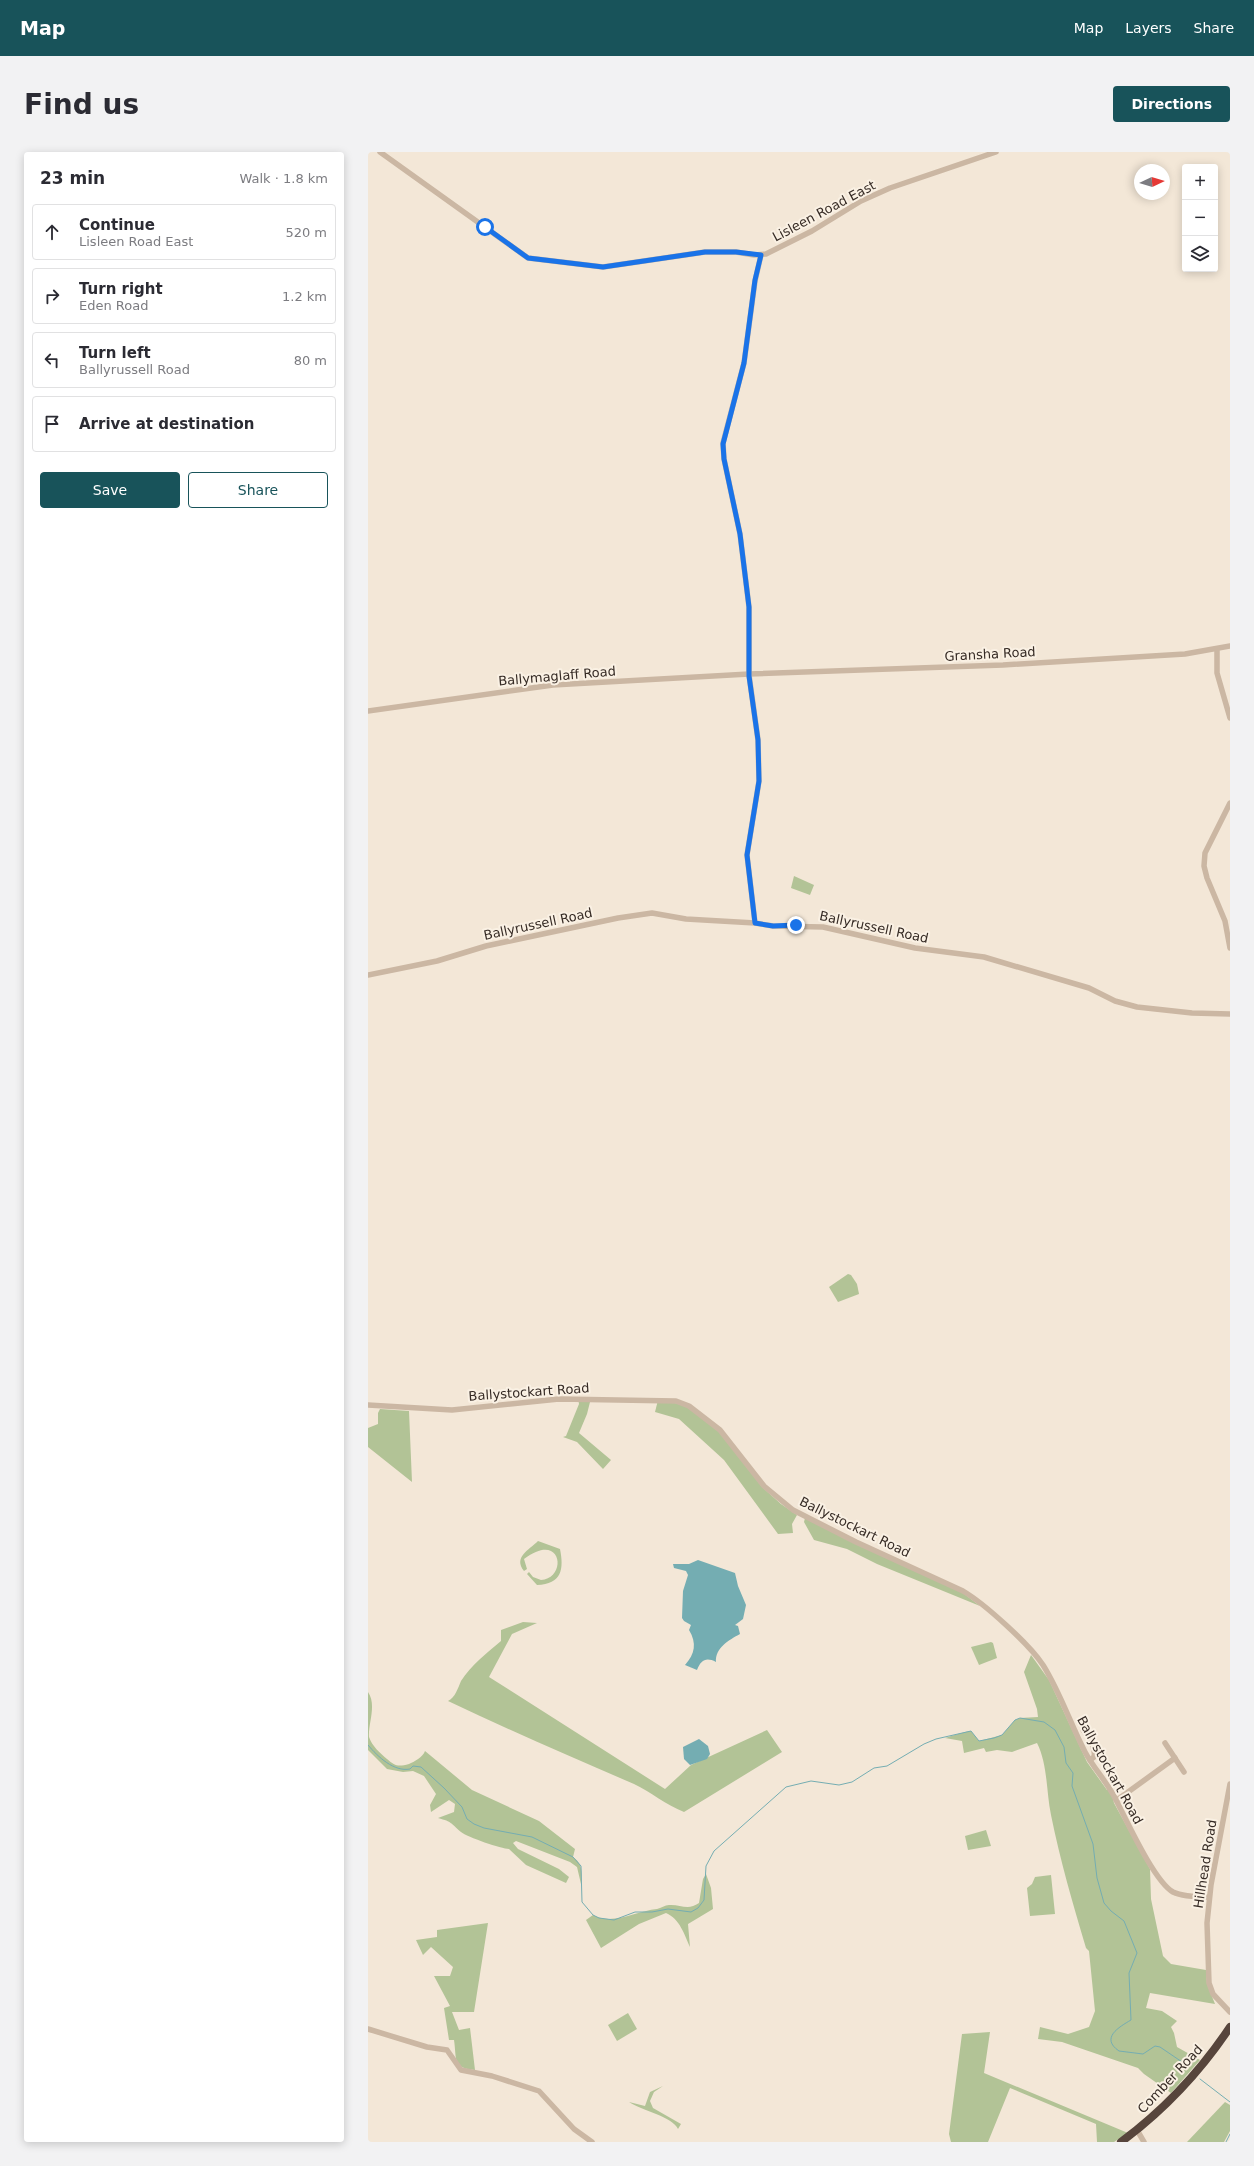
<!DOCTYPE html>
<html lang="en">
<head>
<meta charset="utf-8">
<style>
  :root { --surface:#fff; --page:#f2f2f3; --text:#2b2b33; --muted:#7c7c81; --line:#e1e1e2; --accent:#18535a }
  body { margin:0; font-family:"DejaVu Sans",sans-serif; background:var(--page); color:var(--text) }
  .controls { position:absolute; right:12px; top:12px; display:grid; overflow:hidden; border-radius:4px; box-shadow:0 2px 10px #0003 }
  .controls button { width:36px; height:36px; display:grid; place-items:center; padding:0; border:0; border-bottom:1px solid var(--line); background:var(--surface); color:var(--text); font:20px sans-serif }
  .compass { position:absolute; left:766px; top:12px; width:36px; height:36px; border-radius:50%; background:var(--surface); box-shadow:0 2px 10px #0003; rotate:86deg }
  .stop { position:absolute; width:12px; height:12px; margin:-9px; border:3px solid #1a73e8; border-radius:50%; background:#fff }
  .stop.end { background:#1a73e8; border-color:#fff; box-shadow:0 1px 4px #0008 }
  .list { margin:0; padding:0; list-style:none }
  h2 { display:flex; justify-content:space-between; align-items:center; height:52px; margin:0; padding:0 16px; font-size:17px }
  h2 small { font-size:13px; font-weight:400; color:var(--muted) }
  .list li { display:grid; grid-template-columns:26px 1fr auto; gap:12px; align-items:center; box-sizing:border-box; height:56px; margin:0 8px 8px; padding:0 8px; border:1px solid var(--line); border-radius:4px }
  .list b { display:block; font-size:15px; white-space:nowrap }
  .list p { margin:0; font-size:13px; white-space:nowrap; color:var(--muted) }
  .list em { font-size:13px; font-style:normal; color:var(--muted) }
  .actions { display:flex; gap:8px; padding:12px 16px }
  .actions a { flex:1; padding:9px 0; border:1px solid var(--accent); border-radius:4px; text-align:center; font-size:14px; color:var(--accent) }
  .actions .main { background:var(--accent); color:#fff }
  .icon { flex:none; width:22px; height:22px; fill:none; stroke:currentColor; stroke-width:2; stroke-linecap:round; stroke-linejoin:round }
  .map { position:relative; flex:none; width:862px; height:1990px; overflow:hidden; border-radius:4px }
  header { display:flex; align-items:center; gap:24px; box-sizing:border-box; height:56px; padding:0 20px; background:var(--accent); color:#fff }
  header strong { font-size:19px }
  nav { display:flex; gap:22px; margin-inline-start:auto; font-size:14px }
  .intro { display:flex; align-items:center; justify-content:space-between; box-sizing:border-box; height:96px; padding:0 24px }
  h1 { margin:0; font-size:28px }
  .button { padding:10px 18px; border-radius:4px; background:var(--accent); color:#fff; font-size:14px; font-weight:700 }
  main { display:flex; gap:24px; padding:0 24px }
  aside { flex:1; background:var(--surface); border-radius:4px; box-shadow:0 2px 10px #0003 }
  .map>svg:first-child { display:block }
</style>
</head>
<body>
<header>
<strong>Map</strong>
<nav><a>Map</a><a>Layers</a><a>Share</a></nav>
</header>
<div class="intro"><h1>Find us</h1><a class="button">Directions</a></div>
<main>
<aside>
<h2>23 min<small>Walk · 1.8 km</small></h2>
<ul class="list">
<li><svg class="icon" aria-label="ahead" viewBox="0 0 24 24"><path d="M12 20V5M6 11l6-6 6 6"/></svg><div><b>Continue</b><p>Lisleen Road East</p></div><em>520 m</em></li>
<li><svg class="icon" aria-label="right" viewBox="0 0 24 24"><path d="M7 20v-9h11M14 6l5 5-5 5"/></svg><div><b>Turn right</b><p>Eden Road</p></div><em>1.2 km</em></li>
<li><svg class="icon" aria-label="left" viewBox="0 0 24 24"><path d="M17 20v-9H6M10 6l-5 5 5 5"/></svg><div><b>Turn left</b><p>Ballyrussell Road</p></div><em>80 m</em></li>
<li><svg class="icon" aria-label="arrive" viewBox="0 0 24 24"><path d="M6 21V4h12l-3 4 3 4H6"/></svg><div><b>Arrive at destination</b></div></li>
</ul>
<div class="actions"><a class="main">Save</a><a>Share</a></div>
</aside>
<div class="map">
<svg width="862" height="1990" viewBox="0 0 862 1990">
  <rect width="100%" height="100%" fill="#f3e7d7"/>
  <!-- green -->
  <g fill="#b2c396">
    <path d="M 426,724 L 446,733 L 442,743 L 423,736 Z"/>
    <path d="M 480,1122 L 483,1123 L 489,1132 L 491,1142 L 470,1150 L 461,1135 Z"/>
    <path d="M 210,1246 L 223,1246 L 219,1262 L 211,1281 L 243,1308 L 235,1317 L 209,1290 L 195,1285 L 198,1284 L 211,1252 Z"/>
    <path d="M 290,1248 L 318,1253 L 352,1278 L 394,1335 L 413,1352 L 429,1363 L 424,1372 L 425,1381 L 410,1382 L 356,1308 L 311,1267 L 287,1260 Z"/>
    <path d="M 12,1257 L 41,1259 L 44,1330 L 0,1295 L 0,1276 L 10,1272 L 10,1261 Z"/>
    <path d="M 437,1366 L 595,1441 L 612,1454 L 509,1412 L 479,1397 L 446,1388 L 436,1370 Z"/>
    <path d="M 170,1389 L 192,1397 C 196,1417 194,1432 169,1433 L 159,1422 L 161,1420 L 165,1425 L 173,1428 C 200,1426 194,1378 156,1407 L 159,1417 L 156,1419 C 145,1405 161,1398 170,1389 Z"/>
    <path d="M 155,1470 L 169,1471 L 144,1482 L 121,1525 L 297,1637 L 323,1613 L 399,1578 L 414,1600 L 316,1660 C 298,1653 283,1640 266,1632 C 203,1605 141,1578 80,1549 C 87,1546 90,1536 93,1529 C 103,1513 119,1501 133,1489 L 133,1478 Z"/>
    <path d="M 623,1490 L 625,1491 L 629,1506 L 611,1513 L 603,1495 Z"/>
    <path d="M 663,1503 L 681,1528 L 719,1610 L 739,1638 L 743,1637 L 746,1651 L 782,1717 L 783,1747 L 795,1804 L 803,1812 L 838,1818 L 839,1832 L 847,1852 L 782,1841 L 778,1856 L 794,1859 L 809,1869 L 803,1875 L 806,1881 L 809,1895 L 832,1908 L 803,1941 L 776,1922 L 770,1916 L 694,1890 L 670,1887 L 672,1875 L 700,1882 L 721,1875 L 727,1859 L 721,1799 L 718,1796 C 705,1752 692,1708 683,1663 C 678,1639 680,1613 669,1591 L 644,1600 L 629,1598 L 618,1600 L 616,1596 L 596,1601 L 594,1589 L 577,1586 C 583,1584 599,1579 603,1579 L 611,1589 L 634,1583 L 647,1568 L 652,1566 L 670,1565 L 669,1557 L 656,1520 Z"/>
    <path d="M 0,1540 C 9,1553 0,1571 1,1585 C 4,1594 12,1601 19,1607 C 27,1614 30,1615 41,1612 C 46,1610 55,1605 57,1599 L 104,1638 L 171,1669 L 207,1697 L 205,1705 C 215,1712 214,1721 213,1732 L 209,1715 L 202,1710 L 148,1689 L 145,1691 L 150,1697 L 191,1717 L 201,1725 L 198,1731 L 158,1713 L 141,1697 C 134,1697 99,1685 93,1680 C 82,1671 85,1670 70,1666 L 86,1660 L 87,1652 L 81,1648 L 63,1660 L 62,1653 L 68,1642 L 56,1624 L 45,1619 L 35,1620 L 19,1617 L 0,1598 Z"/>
    <path d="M 618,1678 L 623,1694 L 600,1698 L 597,1684 Z"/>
    <path d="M 338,1722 L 343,1736 L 345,1757 L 320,1772 L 322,1795 C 316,1782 312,1767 298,1761 L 271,1772 L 233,1796 L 218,1768 L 225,1763 C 244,1774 268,1759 289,1757 C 293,1756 297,1753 301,1753 C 312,1752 320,1759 331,1751 L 335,1727 Z"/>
    <path d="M 683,1723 L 687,1762 L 662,1764 L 659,1736 L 664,1732 L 667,1725 Z"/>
    <path d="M 120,1771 L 106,1860 L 84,1860 L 91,1878 L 102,1876 L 107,1918 C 84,1916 89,1908 86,1888 L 81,1888 L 76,1856 L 82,1854 L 66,1824 L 82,1824 L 85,1815 L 63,1795 L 55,1803 L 48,1788 L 69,1785 L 69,1778 Z"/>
    <path d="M 260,1861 L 269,1877 L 249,1889 L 240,1873 Z"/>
    <path d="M 622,1880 L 616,1921 L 760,1981 L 746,1990 L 729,1990 L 728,1972 L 642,1936 L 620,1990 L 583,1990 L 581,1982 L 594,1882 Z"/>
    <path d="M 295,1934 L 286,1940 L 282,1949 L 285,1956 L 313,1972 L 310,1977 C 305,1965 273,1958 261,1950 L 277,1954 L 282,1940 Z"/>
    <path d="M 857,1950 L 862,1953 L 862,1979 L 856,1990 L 819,1990 Z"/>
  </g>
  <!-- water -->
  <g fill="#74adb2">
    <path d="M 330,1408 L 367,1421 L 370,1434 L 378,1453 L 375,1467 L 367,1473 L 370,1474 L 372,1482 C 361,1488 347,1496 348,1510 C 338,1505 333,1508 329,1518 L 317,1513 C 327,1502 329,1491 321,1478 L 323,1473 L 316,1469 L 314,1466 L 315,1439 L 320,1423 L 318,1419 L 306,1416 L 305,1412 L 321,1412 Z"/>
    <path d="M 331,1587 L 340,1594 L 342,1602 L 339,1607 L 322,1613 L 316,1607 L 315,1595 Z"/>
  </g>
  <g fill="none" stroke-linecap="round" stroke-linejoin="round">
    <!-- stream -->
    <g stroke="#74adb2" stroke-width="1">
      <path d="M 0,1593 C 10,1605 26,1620 42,1617 L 45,1614 L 53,1615 L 76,1636 L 94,1655 L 99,1667 L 106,1672 L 116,1676 L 164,1685 L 205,1705 L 213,1714 L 214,1750 L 225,1763 L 231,1766 L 246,1768 L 267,1760 L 284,1760 L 300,1757 L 323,1760 L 330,1756 L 336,1748 L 338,1714 L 346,1699 L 418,1635 L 443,1629 L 471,1633 L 484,1630 L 506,1616 L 519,1614 L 556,1592 L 568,1587 L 603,1579 L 611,1589 L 626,1586 L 634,1583 L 647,1568 L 652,1566 L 676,1570 L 687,1578 L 696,1595 L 698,1611 L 705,1621 L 704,1634 L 725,1692 L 729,1726 L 736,1751 L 743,1759 L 756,1769 L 769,1801 L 761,1821 L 763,1868 C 751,1875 732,1886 751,1899 L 775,1902 L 787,1894 L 792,1895 L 820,1914"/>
      <path d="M 832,1927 L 862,1950"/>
      <path d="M 858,1990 L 862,1982"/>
    </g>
    <!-- minor -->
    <g stroke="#cbb7a3" stroke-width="5.5">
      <path d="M 12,0 L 160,106 L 235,115 L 337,100 L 368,100 L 386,103 L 398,102 L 444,79 L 493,49 L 522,36 L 628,0"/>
      <path d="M 849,497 L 849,521 L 862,566"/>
      <path d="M 0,559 L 185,533 L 381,522 L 635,513 L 817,502 L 862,494"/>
      <path d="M 862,651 L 837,701 L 836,714 L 839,726 L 857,769 L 862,796"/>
      <path d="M 387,771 L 379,703 L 391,629 L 390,588 L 381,523 L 381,455 L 372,382 L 356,307 L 355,291 L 376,211 L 387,129 L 393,103"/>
      <path d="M 0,823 L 69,809 L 118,794 L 250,766 L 284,761 L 318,767 L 387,771 L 405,774 L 455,775 L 547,796 L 616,805 L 721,836 L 747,849 L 769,855 L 824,861 L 862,862"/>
      <path d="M 0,1253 L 84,1258 L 191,1247 L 308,1249 L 321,1254 L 352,1278 L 396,1334 L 425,1358 L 488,1390 L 595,1439 C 617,1452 661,1492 675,1513 C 692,1540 702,1571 717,1600 C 726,1617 740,1631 748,1648 C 759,1669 786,1729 805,1740 C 815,1745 830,1745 841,1745"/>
      <path d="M 715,1578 C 721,1585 728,1597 726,1605 L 722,1608"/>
      <path d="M 797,1591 L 816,1620"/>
      <path d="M 862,1632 L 843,1733 L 839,1771 L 841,1831 L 845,1842 L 862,1860"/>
      <path d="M 749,1648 L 807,1606"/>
      <path d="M 0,1877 L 59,1895 L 79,1898 L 93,1918 L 124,1924 L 171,1939 L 206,1977 L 224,1990"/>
      <path d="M 769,1978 L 776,1990"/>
    </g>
    <!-- highway -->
    <path stroke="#57453c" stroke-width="8" d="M 753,1990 C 796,1958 832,1920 862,1875"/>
  </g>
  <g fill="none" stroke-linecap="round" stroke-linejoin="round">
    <!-- route -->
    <path stroke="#1a73e8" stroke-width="5" d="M 117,75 L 160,106 L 235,115 L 337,100 L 368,100 L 393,103 L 387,128 L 376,211 L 355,292 L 356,307 L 372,382 L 381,455 L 381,524 L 390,588 L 391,629 L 379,703 L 387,771 L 405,774 L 428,773"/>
  </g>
  <g text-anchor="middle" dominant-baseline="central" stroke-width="4" stroke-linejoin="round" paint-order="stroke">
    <!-- street labels -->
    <g font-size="13" fill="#362b25" stroke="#faf1e4">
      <text transform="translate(456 59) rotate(-28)">Lisleen Road East</text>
      <text transform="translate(622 502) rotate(-3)">Gransha Road</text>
      <text transform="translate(189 524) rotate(-5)">Ballymaglaff Road</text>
      <text transform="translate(170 772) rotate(-12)">Ballyrussell Road</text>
      <text transform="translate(506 775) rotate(12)">Ballyrussell Road</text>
      <text transform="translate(161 1240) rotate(-4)">Ballystockart Road</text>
      <text transform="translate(487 1375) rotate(26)">Ballystockart Road</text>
      <text transform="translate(742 1618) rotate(61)">Ballystockart Road</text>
      <text transform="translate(837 1712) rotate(-81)">Hillhead Road</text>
      <text transform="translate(802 1927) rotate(-47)">Comber Road</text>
    </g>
  </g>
</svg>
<div class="controls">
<button>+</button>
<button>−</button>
<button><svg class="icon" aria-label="layers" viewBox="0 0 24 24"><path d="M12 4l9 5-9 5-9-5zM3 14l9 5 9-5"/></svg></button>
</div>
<svg class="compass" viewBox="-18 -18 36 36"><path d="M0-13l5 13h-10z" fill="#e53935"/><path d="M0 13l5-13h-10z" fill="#7c7c81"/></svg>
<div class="stop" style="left:117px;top:75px"></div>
<div class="stop end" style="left:428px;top:773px"></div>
</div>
</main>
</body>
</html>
